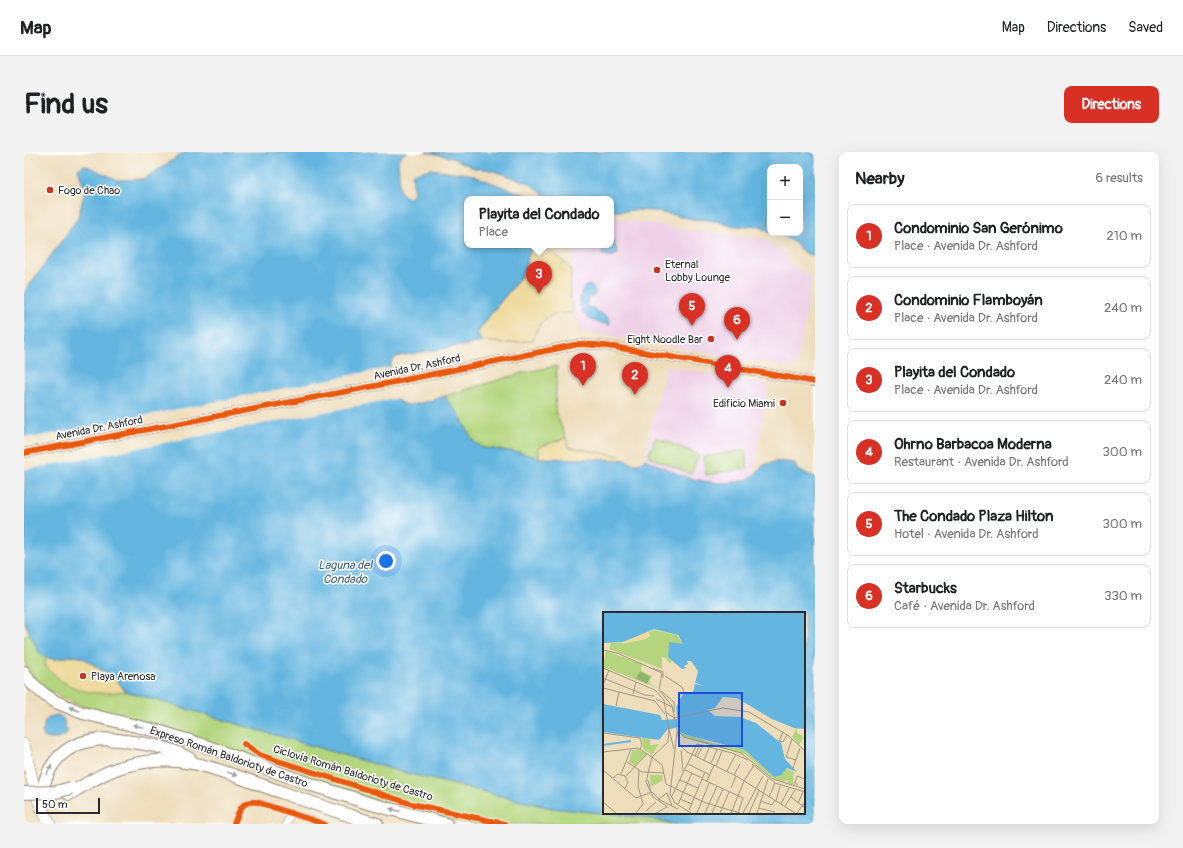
<!DOCTYPE html>
<html lang="en">
<head>
<meta charset="utf-8">
<style>
  :root { --surface:#fff; --page:#f2f2f2; --text:#202124; --muted:#757577; --line:#e0e0e0; --accent:#d93025 }
  body { margin:0; font-family:Pangolin,sans-serif; background:var(--page); color:var(--text) }
  .controls { position:absolute; right:12px; top:12px; display:grid; overflow:hidden; border-radius:8px; box-shadow:0 4px 16px #0002 }
  .controls button { width:36px; height:36px; display:grid; place-items:center; padding:0; border:0; border-bottom:1px solid var(--line); background:var(--surface); color:var(--text); font:20px sans-serif }
  .scale { position:absolute; left:12px; bottom:10px; width:64px; box-sizing:border-box; padding-left:4px; border:2px solid #2b2b2b; border-top:0; font-size:11px; line-height:14px; white-space:nowrap; color:#2b2b2b; -webkit-text-stroke:3px #fff; paint-order:stroke }
  .you { position:absolute; left:362px; top:409px; width:14px; height:14px; margin:-10px; border:3px solid #fff; border-radius:50%; background:#1a73e8; box-shadow:0 0 0 6px #1a73e833 }
  .badge { display:grid; place-items:center; width:26px; height:26px; border-radius:50%; background:var(--accent); color:#fff; font-size:13px; font-weight:700 }
  .pin { position:absolute; translate:-50% -33px; filter:drop-shadow(0 1px 2px #0008) }
  .pin::after { content:''; position:absolute; top:21px; width:14px; height:12px; background:inherit; clip-path:polygon(0 0,100% 0,50% 100%) }
  .popup { position:absolute; left:440px; top:44px; width:150px; height:52px; box-sizing:border-box; display:grid; place-content:center; border-radius:8px; background:var(--surface); filter:drop-shadow(0 1px 3px #0005); font-size:13px; white-space:nowrap; color:var(--muted) }
  .popup b { font-size:15px; color:var(--text) }
  .popup::after { content:''; position:absolute; left:50%; top:100%; margin-left:-8px; border:8px solid transparent; border-top-color:var(--surface) }
  .list { margin:0; padding:0; list-style:none }
  h2 { display:flex; justify-content:space-between; align-items:center; height:52px; margin:0; padding:0 16px; font-size:17px }
  h2 small { font-size:13px; font-weight:400; color:var(--muted) }
  .list li { display:grid; grid-template-columns:26px 1fr auto; gap:12px; align-items:center; box-sizing:border-box; height:64px; margin:0 8px 8px; padding:0 8px; border:1px solid var(--line); border-radius:8px }
  .list b { display:block; font-size:15px; white-space:nowrap }
  .list p { margin:0; font-size:13px; white-space:nowrap; color:var(--muted) }
  .list em { font-size:13px; font-style:normal; color:var(--muted) }
  .map { position:relative; flex:none; width:791px; height:672px; overflow:hidden; border-radius:8px }
  header { display:flex; align-items:center; gap:24px; box-sizing:border-box; height:56px; padding:0 20px; background:var(--surface); border-bottom:1px solid var(--line) }
  header strong { font-size:19px }
  nav { display:flex; gap:22px; margin-inline-start:auto; font-size:14px }
  .intro { display:flex; align-items:center; justify-content:space-between; box-sizing:border-box; height:96px; padding:0 24px }
  h1 { margin:0; font-size:28px }
  .button { padding:10px 18px; border-radius:8px; background:var(--accent); color:#fff; font-size:14px; font-weight:700 }
  main { display:flex; gap:24px; padding:0 24px }
  aside { flex:1; background:var(--surface); border-radius:8px; box-shadow:0 4px 16px #0002 }
  .map>svg:first-child { display:block }
</style>
</head>
<body>
<header>
<strong>Map</strong>
<nav><a>Map</a><a>Directions</a><a>Saved</a></nav>
</header>
<div class="intro"><h1>Find us</h1><a class="button">Directions</a></div>
<main>
<div class="map">
<svg width="791" height="672" viewBox="0 0 791 672">
  <rect width="100%" height="100%" fill="#fff"/>
  <filter id="ink" filterUnits="userSpaceOnUse"><feTurbulence type="fractalNoise" baseFrequency=".025" numOctaves="2"/><feDisplacementMap in="SourceGraphic" scale="8" xChannelSelector="R" yChannelSelector="G"/><feConvolveMatrix kernelMatrix="1 2 1 2 8 2 1 2 1" color-interpolation-filters="sRGB"/></filter>
  <filter id="wash" filterUnits="userSpaceOnUse"><feTurbulence type="fractalNoise" baseFrequency=".012" numOctaves="4" result="noise"/><feDisplacementMap in="SourceGraphic" scale="16" xChannelSelector="R" yChannelSelector="G"/><feGaussianBlur stdDeviation="0.9" result="paint"/><feColorMatrix in="noise" values="0 0 0 0 0 0 0 0 0 0 0 0 0 0 0 0 0 1.4 0 .05"/><feComposite in="paint" operator="in"/></filter>
  <g filter="url(#wash)">
    <rect width="100%" height="100%" fill="#edb"/>
    <!-- built -->
    <g fill="#eed0e7">
      <path d="M 587,65 L 590,65 L 663,78 L 740,87 L 755,99 L 763,100 L 761,108 L 788,126 L 772,216 L 561,180 L 555,172 L 550,161 L 546,148 L 547,117 L 549,104 L 554,93 L 587,93 Z"/>
      <path d="M 642,214 L 744,232 L 729,325 L 718,329 L 706,331 L 684,329 L 662,325 L 620,307 Z"/>
    </g>
    <!-- green -->
    <g fill="#b4d57d" stroke="#708054">
      <path d="M 533,214 L 531,258 L 542,286 L 515,295 L 515,306 L 495,300 L 459,296 L 449,289 L 434,261 L 423,248 L 421,244 L 498,221 Z"/>
      <path d="M 632,285 L 675,303 L 667,322 L 624,304 Z"/>
      <path d="M 721,298 L 724,316 L 682,323 L 679,305 Z"/>
      <path d="M 6,481 L 15,500 L 101,539 L 374,619 L 527,656 L 616,665 L 653,672 L 451,672 L 398,661 L 345,646 L 147,577 L 71,558 L 54,553 L 39,546 L 22,537 L 11,527 L 4,516 L 0,509 L 0,484 Z"/>
    </g>
    <!-- sand -->
    <g fill="#eeda9e" stroke="#8c8264">
      <path d="M 508,93 C 525,93 535,107 547,117 L 546,148 L 550,161 C 527,160 515,166 509,188 L 478,192 L 475,190 L 459,190 L 453,182 L 468,160 L 488,136 L 499,121 Z"/>
      <path d="M 542,286 L 544,295 L 596,304 L 601,308 L 515,306 L 515,295 Z"/>
      <path d="M 46,504 L 58,505 L 93,528 L 101,539 C 79,542 64,543 43,532 C 35,528 28,520 21,514 L 22,506 L 32,507 Z"/>
    </g>
    <!-- water -->
    <g fill="#64b5df" stroke="#487085" fill-rule="evenodd">
      <path d="M 161,0 L 383,0 L 378,3 L 374,8 L 376,39 L 383,46 L 387,45 L 390,41 L 388,22 L 406,17 L 445,22 L 493,40 L 516,47 L 443,47 L 443,93 L 508,93 L 499,121 L 488,136 L 468,160 L 453,181 L 459,190 L 375,204 L 369,207 L 366,214 C 367,220 369,226 370,232 C 371,237 370,241 372,245 C 377,261 409,247 421,244 L 423,248 L 434,261 L 449,289 L 459,296 L 495,300 L 515,306 L 601,308 C 609,312 614,315 620,307 C 635,312 648,321 663,325 C 679,330 700,333 717,329 C 729,327 731,321 739,314 C 746,308 763,310 771,311 L 773,318 L 791,325 L 791,672 L 653,672 L 616,665 L 527,656 L 374,619 L 101,539 L 93,528 L 58,505 L 46,504 L 32,507 L 22,506 L 15,500 L 0,469 L 1,313 L 0,141 L 54,66 L 61,39 L 54,17 L 61,13 L 94,28 L 120,27 ZM 580,461 L 780,461 L 780,661 L 580,661 Z"/>
      <path d="M 402,0 L 791,0 L 791,103 C 779,104 775,94 767,88 C 762,84 754,84 749,81 L 776,81 L 776,15 L 746,15 L 746,80 L 739,76 L 728,73 L 724,75 L 703,73 L 693,69 L 669,67 L 630,59 L 609,58 L 602,59 L 587,59 L 587,47 L 526,47 L 505,31 L 467,18 L 450,16 L 426,5 Z"/>
      <path d="M 587,84 L 594,101 L 588,105 L 578,102 L 580,93 L 587,93 Z"/>
      <path d="M 561,134 L 568,134 L 571,139 L 571,143 L 569,143 L 568,145 L 564,145 L 562,155 L 570,156 L 572,159 L 585,166 L 586,173 C 581,171 575,171 570,169 C 555,164 552,145 561,134 Z"/>
      <path d="M 33,563 C 43,567 39,569 42,578 L 44,578 C 40,588 29,589 20,585 L 18,579 L 20,578 C 19,569 23,565 33,563 Z"/>
    </g>
    <!-- pier -->
    <path fill="#edb" d="M 368,215 L 374,246 L 0,318 L 0,284 L 12,285 Z"/>
  </g>
  <g filter="url(#ink)">
    <g fill="none" stroke-linecap="round" stroke-linejoin="round">
      <defs>
        <g id="street">
          <path d="M 210,672 C 215,659 217,648 233,650 L 300,672"/>
          <path d="M 262,672 L 267,661"/>
        </g>
        <path id="secondary" d="M 0,301 L 361,232 L 555,192 L 572,193 L 590,195 L 791,230"/>
        <path id="primary" d="M 0,592 C 6,619 11,648 26,672"/>
        <g id="highway">
          <path d="M 0,520 L 5,529 L 21,543 L 32,550 L 59,561 L 137,580 L 182,594 L 285,632 L 344,651 L 422,672"/>
          <path d="M 45,642 C 64,631 83,618 105,613 C 160,600 190,617 240,634 C 277,647 315,661 353,672"/>
          <path d="M 17,655 C 18,620 34,593 71,588 C 83,586 95,588 108,590 C 130,593 147,596 166,607"/>
        </g>
      </defs>
      <!-- street casing -->
      <use href="#street" stroke="#8c8473" stroke-width="8"/>
      <!-- secondary casing -->
      <use href="#secondary" stroke="#8c8473" stroke-width="10"/>
      <!-- primary casing -->
      <use href="#primary" stroke="#8c8473" stroke-width="12"/>
      <!-- highway casing -->
      <use href="#highway" stroke="#8c8473" stroke-width="14"/>
      <!-- street -->
      <use href="#street" stroke="#fff" stroke-width="7"/>
      <!-- secondary -->
      <use href="#secondary" stroke="#fff" stroke-width="9"/>
      <!-- primary -->
      <use href="#primary" stroke="#fff" stroke-width="11"/>
      <!-- highway -->
      <use href="#highway" stroke="#fff" stroke-width="12"/>
      <defs>
        <path id="highway-bridge" d="M 0,641 L 32,640 L 47,636"/>
      </defs>
      <!-- highway-bridge casing -->
      <use href="#highway-bridge" stroke="#8c8473" stroke-width="14" stroke-linecap="butt"/>
      <!-- highway-bridge -->
      <use href="#highway-bridge" stroke="#fff" stroke-width="12"/>
      <defs>
        <g id="cycleway">
          <path d="M 0,301 L 361,232 L 555,192 L 572,193 L 590,195 L 791,230"/>
          <path d="M 220,592 L 236,603 L 388,652 L 481,672"/>
          <path d="M 210,672 C 215,659 217,648 233,650 L 300,672"/>
        </g>
      </defs>
      <!-- cycleway casing -->
      <use href="#cycleway" stroke="#fff" stroke-width="8"/>
      <!-- cycleway -->
      <use href="#cycleway" stroke="#e8590c" stroke-width="6"/>
    </g>
    <!-- one-way arrows -->
    <defs><path id="oneway-solid" d="M-6-.8H1V-3.2L6.5 0L1 3.2V.8H-6Z"/></defs>
    <g fill="#a0a0a0">
      <use href="#oneway-solid" transform="translate(50 557) rotate(-159)"/>
      <use href="#oneway-solid" transform="translate(114 574) rotate(-166)"/>
      <use href="#oneway-solid" transform="translate(25 618) rotate(-62)"/>
      <use href="#oneway-solid" transform="translate(208 622) rotate(21)"/>
      <use href="#oneway-solid" transform="translate(371 658) rotate(-165)"/>
    </g>
  </g>
  <!-- markers -->
  <g fill="#c8321e" stroke="#fff" stroke-width="1.5">
    <circle cx="26" cy="38" r="4"/>
    <circle cx="633" cy="118" r="4"/>
    <circle cx="687" cy="187" r="4"/>
    <circle cx="759" cy="251" r="4"/>
    <circle cx="59" cy="524" r="4"/>
  </g>
  <g text-anchor="middle" dominant-baseline="central" stroke-width="3" stroke-linejoin="round" paint-order="stroke">
    <!-- poi labels -->
    <g font-size="11" fill="#2b2b2b" stroke="#fff" text-anchor="start">
      <text x="34" y="38">Fogo de Chao</text>
      <text x="641" y="112">Eternal<tspan x="641" dy="13">Lobby Lounge</tspan></text>
      <text x="679" y="187" text-anchor="end">Eight Noodle Bar</text>
      <text x="751" y="251" text-anchor="end">Edificio Miami</text>
      <text x="67" y="524">Playa Arenosa</text>
    </g>
    <!-- street labels -->
    <g font-size="11" fill="#2b2b2b" stroke="#fff">
      <text transform="translate(393 215) rotate(-12)">Avenida Dr. Ashford</text>
      <text transform="translate(75 276) rotate(-11)">Avenida Dr. Ashford</text>
      <text transform="translate(205 605) rotate(19)">Expreso Román Baldorioty de Castro</text>
      <text transform="translate(329 621) rotate(17)">Ciclovía Román Baldorioty de Castro</text>
    </g>
    <!-- water labels -->
    <g font-size="12" font-style="italic" fill="#426273" stroke="#fff">
      <text x="321" y="413">Laguna del<tspan x="321" dy="14">Condado</tspan></text>
    </g>
  </g>
  <!-- overview -->
  <g transform="translate(579 460)">
    <rect width="202" height="202" fill="#edb"/>
    <path d="M 51,18 L 74,23 L 80,32 L 66,35 L 65,45 L 69,48 L 67,52 L 63,46 L 59,45 L 59,57 L 6,37 L 8,31 L 22,31 L 42,27 L 47,24 L 46,20 ZM 3,39 L 39,52 L 38,59 L 49,64 L 46,71 L 55,76 L 0,55 ZM 194,116 L 194,121 L 201,125 L 196,133 L 189,125 ZM 76,119 L 106,130 L 142,138 L 171,165 L 184,157 L 191,160 L 190,168 L 192,173 L 185,171 L 185,168 L 180,170 L 171,167 L 142,142 L 80,125 ZM 39,126 L 47,126 L 47,133 L 56,132 L 49,143 L 40,137 ZM 35,137 L 43,142 L 32,154 L 26,150 L 29,138 ZM 47,163 L 59,163 L 60,168 L 48,175 Z" fill="#b4d57d"/>
    <path d="M 37,59 L 47,65 L 44,72 L 33,67 Z" fill="#8fb66c"/>
    <path d="M 46,19 L 47,24 L 42,27 L 19,32 L 28,24 Z" fill="#eeda9e"/>
    <path d="M 0,1 L 202,1 L 202,117 L 191,116 L 169,107 L 134,86 L 120,85 L 112,96 L 105,98 L 112,104 L 137,105 L 153,111 L 178,131 L 182,147 L 194,160 L 184,156 L 178,163 L 171,165 L 142,138 L 84,123 L 77,120 L 75,115 L 64,118 L 56,128 L 0,120 L 0,92 L 57,103 L 59,108 L 74,107 L 73,95 L 80,82 L 90,80 L 92,72 L 102,74 L 92,71 L 95,59 L 88,49 L 84,49 L 85,52 L 81,54 L 83,56 L 79,57 L 65,45 L 66,30 L 80,32 L 75,23 L 51,17 L 20,30 L 0,31 Z" fill="#64b5df"/>
    <path fill="none" stroke="#64b5df" stroke-width="2" d="M 0,133 L 28,129"/>
    <path fill="none" stroke="#a09681" stroke-width="1" d="M 0,38 L 14,41 L 59,61 L 56,78 L 69,94 L 77,133 L 85,141M 0,56 L 52,78 L 61,88 L 66,118 L 65,130 L 49,145 L 43,170 L 50,185 L 65,195M 50,56 L 60,60 L 60,66M 62,64 L 79,75 L 81,80M 0,66 L 42,83 L 51,84M 0,73 L 6,58M 0,76 L 52,89 L 62,102M 58,79 L 71,90 L 71,100M 30,82 L 33,70M 53,87 L 69,95M 13,94 L 16,80M 64,101 L 71,106 L 120,96 L 146,100 L 186,124 L 202,139M 66,118 L 71,137M 75,119 L 81,125 L 138,141 L 170,167 L 202,177M 74,120 L 67,182 L 72,191 L 88,201M 180,120 L 176,129 L 180,130 L 184,123M 0,121 L 37,126 L 39,133 L 37,137M 189,127 L 183,145 L 193,148M 78,138 L 80,159M 0,140 L 35,136 L 49,145M 84,140 L 135,165 L 192,201M 92,144 L 97,133M 49,145 L 59,153 L 63,172 L 103,191 L 137,201M 94,145 L 100,134M 101,148 L 106,136M 24,150 L 39,160 L 61,161M 108,151 L 114,138M 85,152 L 107,163M 149,152 L 172,171 L 202,180M 113,154 L 119,139M 190,156 L 197,136M 0,158 L 33,186 L 49,180 L 56,187M 82,158 L 99,166M 124,159 L 133,142M 18,162 L 28,137M 131,163 L 137,152M 23,164 L 44,142M 10,166 L 15,162 L 22,164 L 25,170 L 22,176M 99,167 L 140,186 L 135,201M 45,168 L 48,180M 77,168 L 95,176M 104,169 L 111,153M 195,173 L 192,171 L 194,164 L 202,167M 128,176 L 133,164M 69,184 L 94,132 L 129,141 L 145,148M 166,185 L 172,171M 188,185 L 202,196M 55,187 L 75,197M 56,187 L 64,181 L 69,194M 77,187 L 89,192M 157,189 L 169,193 L 172,188M 173,189 L 177,174M 0,190 L 13,201M 195,191 L 200,180M 75,192 L 89,161M 178,192 L 186,176M 182,194 L 192,178M 155,196 L 172,200M 86,198 L 102,160M 43,199 L 53,190M 33,201 L 40,192 L 35,174 L 36,158M 53,201 L 64,195M 94,201 L 106,171M 102,201 L 114,174M 109,201 L 120,177M 117,201 L 126,180M 128,201 L 141,169 L 151,153M 140,201 L 160,164M 146,201 L 156,179M 154,201 L 165,167M 194,201 L 202,190"/>
    <path fill="#1d4ed8" fill-opacity="0.15" stroke="#1d4ed8" stroke-width="2" d="M 76,81 L 139,81 L 139,134 L 76,134 Z"/>
    <rect width="202" height="202" fill="none" stroke="#2b2b2b" stroke-width="2"/>
  </g>
</svg>
<div class="controls">
<button>+</button>
<button>−</button>
</div>
<div class="scale">50 m</div>
<div class="you"></div>
<div class="pin badge" style="left:559px;top:234px">1</div>
<div class="pin badge" style="left:611px;top:243px">2</div>
<div class="pin badge" style="left:515px;top:142px">3</div>
<div class="popup"><b>Playita del Condado</b>Place</div>
<div class="pin badge" style="left:704px;top:236px">4</div>
<div class="pin badge" style="left:668px;top:174px">5</div>
<div class="pin badge" style="left:713px;top:188px">6</div>
</div>
<aside>
<h2>Nearby<small>6 results</small></h2>
<ul class="list">
<li><span class="badge">1</span><div><b>Condominio San Gerónimo</b><p>Place · Avenida Dr. Ashford</p></div><em>210 m</em></li>
<li><span class="badge">2</span><div><b>Condominio Flamboyán</b><p>Place · Avenida Dr. Ashford</p></div><em>240 m</em></li>
<li><span class="badge">3</span><div><b>Playita del Condado</b><p>Place · Avenida Dr. Ashford</p></div><em>240 m</em></li>
<li><span class="badge">4</span><div><b>Ohrno Barbacoa Moderna</b><p>Restaurant · Avenida Dr. Ashford</p></div><em>300 m</em></li>
<li><span class="badge">5</span><div><b>The Condado Plaza Hilton</b><p>Hotel · Avenida Dr. Ashford</p></div><em>300 m</em></li>
<li><span class="badge">6</span><div><b>Starbucks</b><p>Café · Avenida Dr. Ashford</p></div><em>330 m</em></li>
</ul>
</aside>
</main>
</body>
</html>
